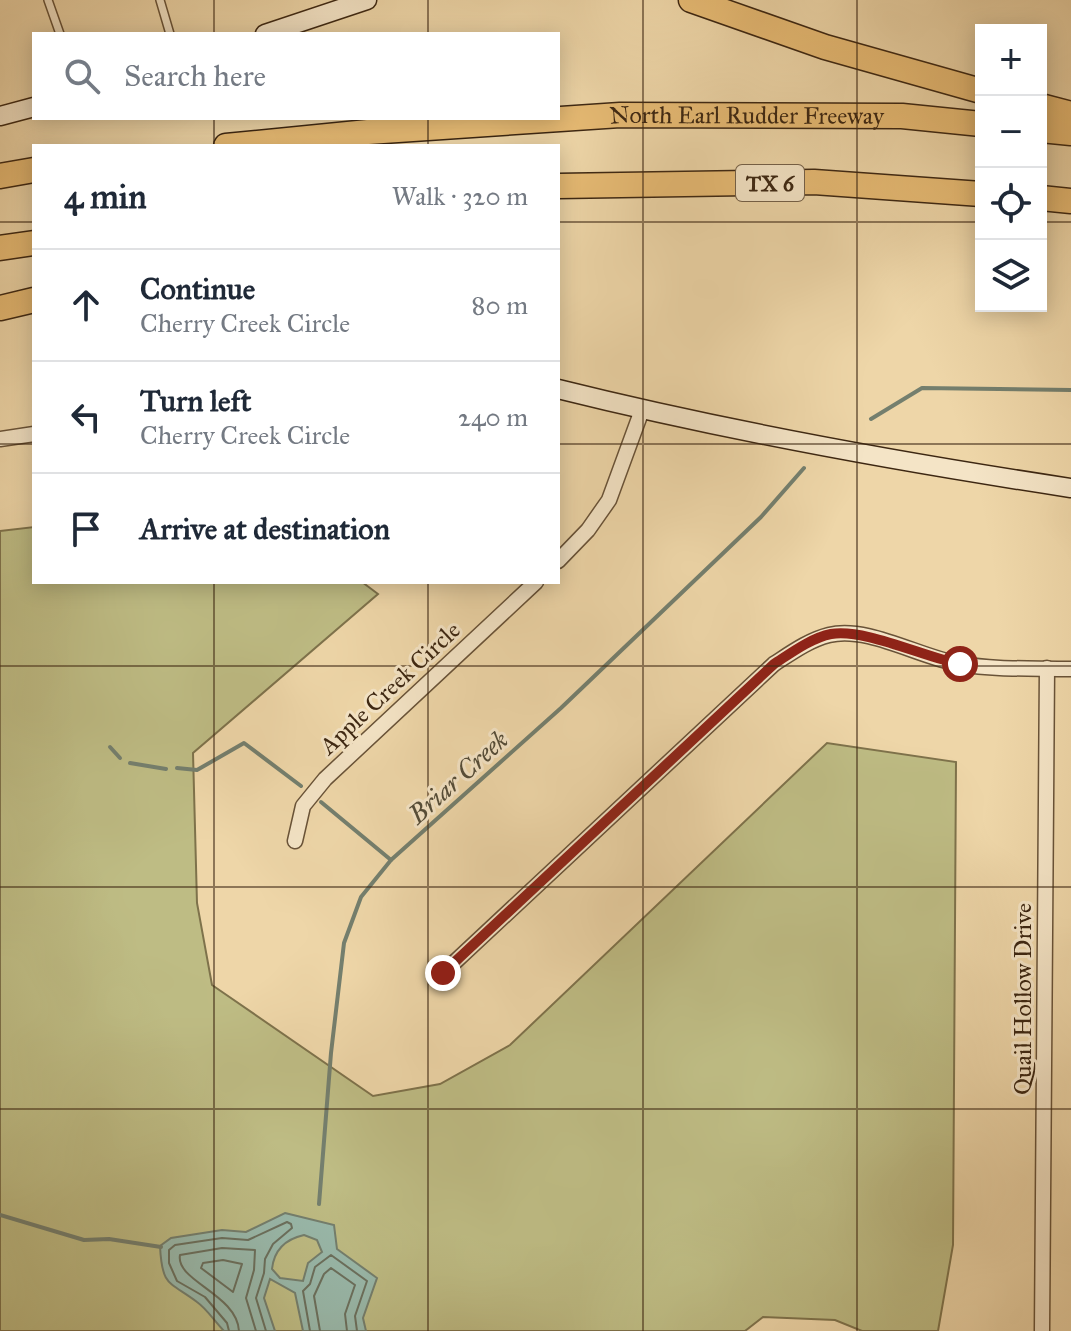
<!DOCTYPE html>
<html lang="en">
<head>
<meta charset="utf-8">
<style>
  :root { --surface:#fff; --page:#f2f2f3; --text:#1f2937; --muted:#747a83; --line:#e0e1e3 }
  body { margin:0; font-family:"IM FELL Great Primer",serif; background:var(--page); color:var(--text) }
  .controls { position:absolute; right:24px; top:24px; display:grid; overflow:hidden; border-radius:0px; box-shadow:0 4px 20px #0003 }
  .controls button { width:72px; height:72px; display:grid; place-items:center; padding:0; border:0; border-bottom:2px solid var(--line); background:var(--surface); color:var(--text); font:40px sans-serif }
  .stop { position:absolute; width:24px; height:24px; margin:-18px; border:6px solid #8f2418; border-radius:50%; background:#fff }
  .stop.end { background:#8f2418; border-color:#fff; box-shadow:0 2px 8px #0008 }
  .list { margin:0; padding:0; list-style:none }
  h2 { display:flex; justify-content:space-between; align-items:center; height:104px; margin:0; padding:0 32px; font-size:34px }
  h2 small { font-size:26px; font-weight:400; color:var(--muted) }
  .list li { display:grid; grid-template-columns:52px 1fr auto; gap:24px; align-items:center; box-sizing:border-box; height:112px; padding:0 32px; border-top:2px solid var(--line) }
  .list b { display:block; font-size:30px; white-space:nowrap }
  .list p { margin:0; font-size:26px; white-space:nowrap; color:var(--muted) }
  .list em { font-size:26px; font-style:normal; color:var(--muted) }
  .icon { flex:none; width:44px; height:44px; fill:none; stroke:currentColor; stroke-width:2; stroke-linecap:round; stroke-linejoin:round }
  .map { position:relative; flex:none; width:1071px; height:1331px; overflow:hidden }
  .search { position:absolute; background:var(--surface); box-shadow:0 4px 20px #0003; left:32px; top:32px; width:528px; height:88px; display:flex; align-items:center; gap:20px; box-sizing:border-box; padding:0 28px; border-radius:0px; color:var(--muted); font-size:30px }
  .panel { position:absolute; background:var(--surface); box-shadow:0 4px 20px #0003; left:32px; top:144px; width:528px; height:440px; border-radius:0px }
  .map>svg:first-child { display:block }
</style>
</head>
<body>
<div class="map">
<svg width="1071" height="1331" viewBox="0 0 1071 1331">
  <rect width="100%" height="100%" fill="#eed6a8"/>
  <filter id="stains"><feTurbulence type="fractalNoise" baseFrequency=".0025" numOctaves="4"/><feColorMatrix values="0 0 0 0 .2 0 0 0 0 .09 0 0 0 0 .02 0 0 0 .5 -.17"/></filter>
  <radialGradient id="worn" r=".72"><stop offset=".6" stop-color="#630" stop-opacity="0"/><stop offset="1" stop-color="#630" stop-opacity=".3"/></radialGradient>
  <!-- green -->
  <path fill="#bebc84" stroke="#7e724b" stroke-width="2" d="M 34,527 L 34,582 L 362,582 L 378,594 L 193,753 L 197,903 L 212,985 L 373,1096 L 440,1084 L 510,1045 L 827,743 L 956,762 L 953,1245 L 938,1331 L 862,1331 L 835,1320 L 763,1317 L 745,1331 L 0,1331 L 0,531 Z"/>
  <!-- water -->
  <path fill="#99b9ab" stroke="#747f6e" stroke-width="2" fill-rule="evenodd" d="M 285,1213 L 334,1225 L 337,1249 L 377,1278 L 363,1318 L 366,1331 L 303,1331 L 295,1293 L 270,1279 L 264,1298 L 275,1331 L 224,1331 C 215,1322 207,1309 197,1302 C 169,1281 162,1287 160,1246 L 171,1238 L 222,1230 L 246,1232 ZM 304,1235 L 317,1240 L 322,1252 L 308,1263 L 303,1281 L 280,1278 L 272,1269 C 274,1250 286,1239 304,1235 Z"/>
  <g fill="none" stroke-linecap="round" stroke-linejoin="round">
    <!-- shore -->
    <g stroke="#6b705e" stroke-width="2">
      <path d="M 223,1260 L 242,1264 L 233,1292 L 201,1268 L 203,1263 Z"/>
      <path d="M 229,1331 L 227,1323 L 205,1297 L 177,1281 L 169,1263 L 169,1250 L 175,1245 L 222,1238 L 248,1240 L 287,1222 L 291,1224 L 292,1228 L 273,1244 L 265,1259 L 264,1273 L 256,1298 L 266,1331"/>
      <path d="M 239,1331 C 237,1294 175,1281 180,1255 L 222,1248 L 255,1250 L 254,1270 L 246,1298 L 256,1331"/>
      <path d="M 310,1331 L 303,1291 L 310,1284 L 315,1267 L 331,1255 L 367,1281 L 355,1316 L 357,1331"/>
      <path d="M 320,1331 L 314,1296 L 324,1274 L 331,1268 L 355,1285 L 345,1314 L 347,1331"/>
    </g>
    <!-- stream -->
    <g stroke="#747f6e" stroke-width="4">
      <path d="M 871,419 L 922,388 L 1071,390"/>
      <path d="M 110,747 L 120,758"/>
      <path d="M 130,763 L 166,769"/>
      <path d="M 177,768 L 197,770 L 244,743 L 301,786"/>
      <path d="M 321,802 L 391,860"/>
      <path d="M 319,1204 L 331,1053 L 344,943 L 361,897 L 391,860 L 561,708 L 761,517 L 804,468"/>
      <path d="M 0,1215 L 84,1240 L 109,1239 L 161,1247"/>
    </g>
    <defs>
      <g id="service">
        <path d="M 48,0 L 60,34"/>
        <path d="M 160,0 L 170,34"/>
      </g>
      <g id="minor">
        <path d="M 0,439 L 34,434"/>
        <path d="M 558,561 L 588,530 L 609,500 L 642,410"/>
        <path d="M 295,841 L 303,806 L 325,779 L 536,582"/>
        <path d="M 443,973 L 774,664 C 791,653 809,640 829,635 C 867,625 921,658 960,664 C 996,670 1034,668 1071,669"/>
        <path d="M 1042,1331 L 1047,668"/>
      </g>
      <g id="secondary">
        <path d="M 265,34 L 367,0"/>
        <path d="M 0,116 L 34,107"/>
        <path d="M 558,389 C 727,431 899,462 1071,488"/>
      </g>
      <g id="motorway">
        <path d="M 691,0 L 825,47 L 981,91"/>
        <path d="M 1041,106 L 1071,114"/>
        <path d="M 1041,130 L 1071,133"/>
        <path id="s1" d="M 226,146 L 368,132 L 620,115 L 902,116 L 981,124"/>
        <path d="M 0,176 L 34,170"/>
        <path d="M 558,186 L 814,182 L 981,194"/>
        <path d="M 1041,198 L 1071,201"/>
        <path d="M 0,248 L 34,243"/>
        <path d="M 0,308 L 34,300"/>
      </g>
    </defs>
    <!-- service casing -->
    <use href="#service" stroke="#695338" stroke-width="10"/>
    <!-- minor casing -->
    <use href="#minor" stroke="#695338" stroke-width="17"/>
    <!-- secondary casing -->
    <use href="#secondary" stroke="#3d2712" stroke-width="21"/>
    <!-- motorway casing -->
    <use href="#motorway" stroke="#3d2712" stroke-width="27"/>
    <!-- service -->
    <use href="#service" stroke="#f4e4c6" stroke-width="7"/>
    <!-- minor -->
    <use href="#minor" stroke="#f4e4c6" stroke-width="14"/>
    <!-- secondary -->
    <use href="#secondary" stroke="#f4e4c6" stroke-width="18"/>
    <!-- motorway -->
    <use href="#motorway" stroke="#e7bb74" stroke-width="24"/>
  </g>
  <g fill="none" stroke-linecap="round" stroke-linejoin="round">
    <!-- route -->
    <path stroke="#8f2418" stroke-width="10" d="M 443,973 L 774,664 C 791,653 811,638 831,634 C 864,628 924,657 960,664"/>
  </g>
  <!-- grid -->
  <path fill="none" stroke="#3d2712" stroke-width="2" stroke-opacity="0.55" d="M 214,0 L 214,34M 428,0 L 428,34M 643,0 L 643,1331M 857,0 L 857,1331M 214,118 L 214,146M 428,118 L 428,146M 0,222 L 34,222M 558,222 L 981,222M 1041,222 L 1071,222M 0,444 L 34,444M 558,444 L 1071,444M 214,582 L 214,1331M 428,582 L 428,1331M 0,666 L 1071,666M 0,887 L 1071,887M 0,1109 L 1071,1109"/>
  <g text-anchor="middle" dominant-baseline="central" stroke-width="6" stroke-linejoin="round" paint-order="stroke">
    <!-- shield labels -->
    <rect fill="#f4e4c6" stroke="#746048" stroke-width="2" x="736" y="165" width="68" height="36" rx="6"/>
    <g font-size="22" font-weight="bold" fill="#3d2712">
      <text x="770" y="183">TX 6</text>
    </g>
    <!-- street labels -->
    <g font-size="24" fill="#3d2712" stroke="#f4e4c6">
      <text stroke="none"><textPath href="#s1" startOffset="522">North Earl Rudder Freeway</textPath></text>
      <text transform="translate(390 688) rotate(-43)">Apple Creek Circle</text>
      <text transform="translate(1023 999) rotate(-90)">Quail Hollow Drive</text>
    </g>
    <!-- water labels -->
    <g font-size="26" font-style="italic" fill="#544c38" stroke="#f4e4c6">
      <text transform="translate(458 777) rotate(-42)">Briar Creek</text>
    </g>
  </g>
  <rect width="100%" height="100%" filter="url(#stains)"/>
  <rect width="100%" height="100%" fill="url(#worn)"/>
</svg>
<div class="controls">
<button>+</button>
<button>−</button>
<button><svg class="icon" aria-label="locate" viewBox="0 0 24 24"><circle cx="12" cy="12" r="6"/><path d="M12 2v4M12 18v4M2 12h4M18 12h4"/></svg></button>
<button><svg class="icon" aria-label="layers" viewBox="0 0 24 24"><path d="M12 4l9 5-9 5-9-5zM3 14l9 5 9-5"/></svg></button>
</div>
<div class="stop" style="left:960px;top:664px"></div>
<div class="stop end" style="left:443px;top:973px"></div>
<div class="search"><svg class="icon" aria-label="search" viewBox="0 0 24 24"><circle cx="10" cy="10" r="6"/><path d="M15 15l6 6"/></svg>Search here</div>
<section class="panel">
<h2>4 min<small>Walk · 320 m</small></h2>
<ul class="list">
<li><svg class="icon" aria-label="ahead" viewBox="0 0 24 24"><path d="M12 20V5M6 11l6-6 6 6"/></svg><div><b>Continue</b><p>Cherry Creek Circle</p></div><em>80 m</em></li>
<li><svg class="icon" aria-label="left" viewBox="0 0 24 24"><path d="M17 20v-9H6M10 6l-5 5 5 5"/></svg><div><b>Turn left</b><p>Cherry Creek Circle</p></div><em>240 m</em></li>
<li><svg class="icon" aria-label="arrive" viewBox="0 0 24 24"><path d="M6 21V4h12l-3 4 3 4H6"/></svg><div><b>Arrive at destination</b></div></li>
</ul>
</section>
</div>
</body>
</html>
